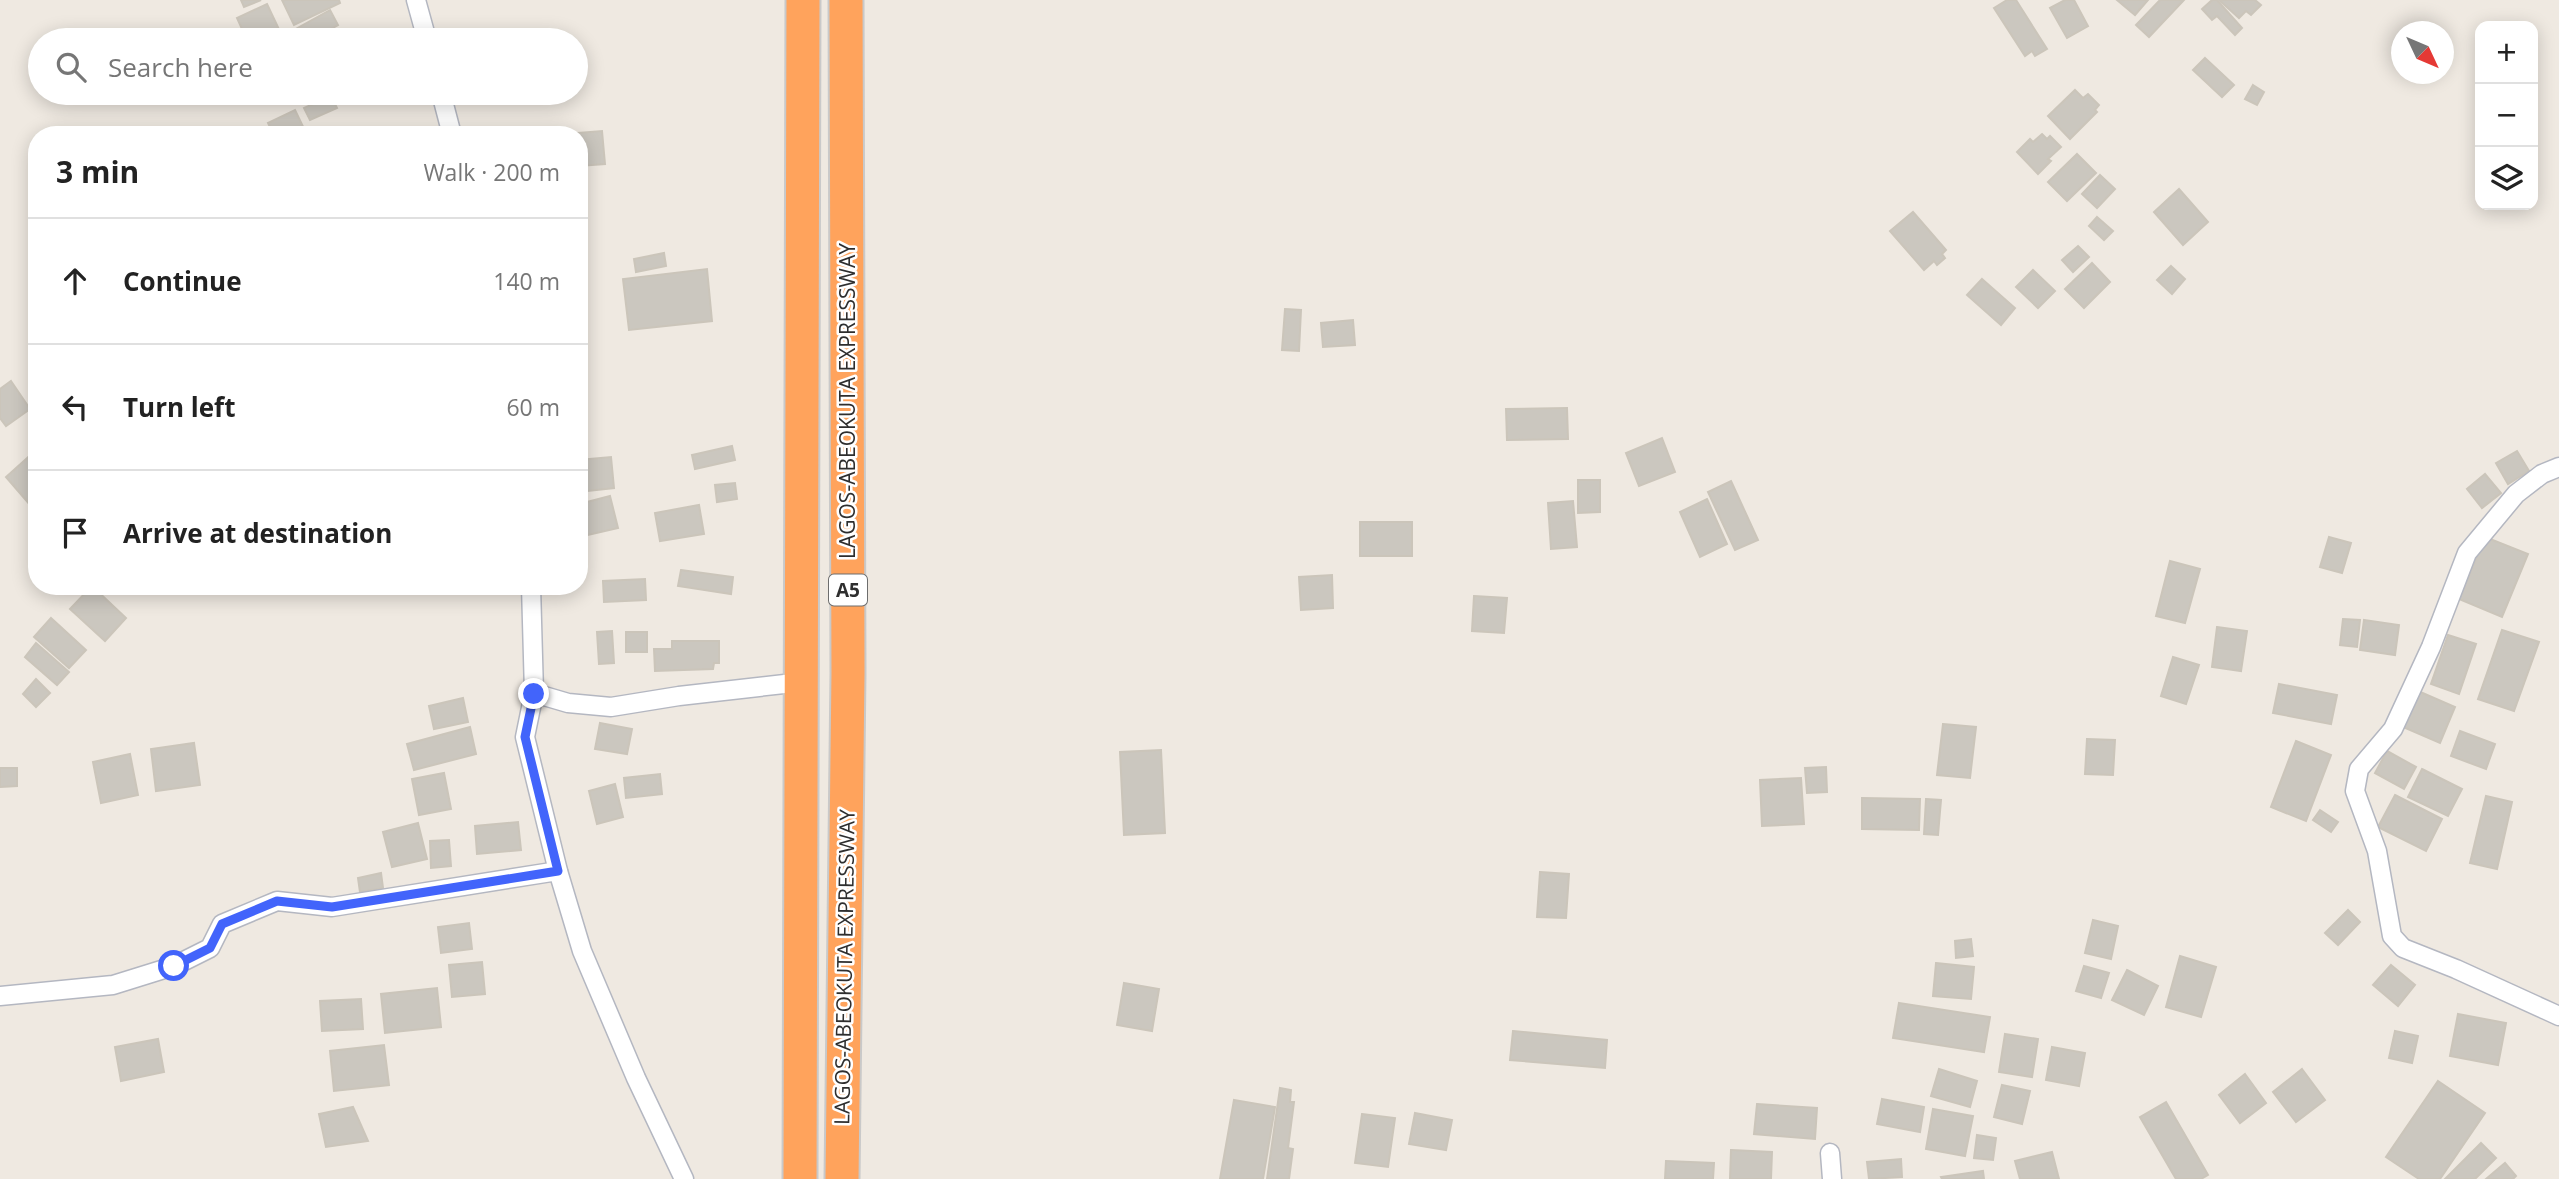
<!DOCTYPE html>
<html lang="en">
<head>
<meta charset="utf-8">
<style>
  :root { --surface:#fff; --page:#f2f2f2; --text:#222; --muted:#767676; --line:#e0e0e0 }
  body { margin:0; font-family:"Open Sans",sans-serif; background:var(--page); color:var(--text) }
  .controls { position:absolute; right:21px; top:21px; display:grid; overflow:hidden; border-radius:14px; box-shadow:0 4px 18px #0003 }
  .controls button { width:63px; height:63px; display:grid; place-items:center; padding:0; border:0; border-bottom:2px solid var(--line); background:var(--surface); color:var(--text); font:35px sans-serif }
  .compass { position:absolute; left:2391px; top:21px; width:63px; height:63px; border-radius:50%; background:var(--surface); box-shadow:0 4px 18px #0003; rotate:134deg }
  .stop { position:absolute; width:21px; height:21px; margin:-16px; border:5px solid #4264fb; border-radius:50%; background:#fff }
  .stop.end { background:#4264fb; border-color:#fff; box-shadow:0 2px 7px #0008 }
  .list { margin:0; padding:0; list-style:none }
  h2 { display:flex; justify-content:space-between; align-items:center; height:91px; margin:0; padding:0 28px; font-size:30px }
  h2 small { font-size:23px; font-weight:400; color:var(--muted) }
  .list li { display:grid; grid-template-columns:46px 1fr auto; gap:21px; align-items:center; box-sizing:border-box; height:126px; padding:0 28px; border-top:2px solid var(--line) }
  .list b { display:block; font-size:26px; white-space:nowrap }
  .list em { font-size:23px; font-style:normal; color:var(--muted) }
  .icon { flex:none; width:38px; height:38px; fill:none; stroke:currentColor; stroke-width:2; stroke-linecap:round; stroke-linejoin:round }
  .map { position:relative; flex:none; width:2559px; height:1179px; overflow:hidden }
  .search { position:absolute; background:var(--surface); box-shadow:0 4px 18px #0003; left:28px; top:28px; width:560px; height:77px; display:flex; align-items:center; gap:18px; box-sizing:border-box; padding:0 24px; border-radius:38px; color:var(--muted); font-size:26px }
  .panel { position:absolute; background:var(--surface); box-shadow:0 4px 18px #0003; left:28px; top:126px; width:560px; height:469px; border-radius:28px }
  .map>svg:first-child { display:block }
</style>
</head>
<body>
<div class="map">
<svg width="2559" height="1179" viewBox="0 0 2559 1179">
  <rect width="100%" height="100%" fill="#efe9e1"/>
  <!-- building -->
  <g fill="#cbc7bf" stroke="#cbc5ba" stroke-width="2">
    <path d="M 241,0 L 261,0 L 244,7 Z"/>
    <path d="M 282,0 L 339,0 L 340,3 L 294,25 Z"/>
    <path d="M 2007,0 L 2016,0 L 2047,49 L 2035,56 L 2032,51 L 2025,56 L 1994,8 Z"/>
    <path d="M 2065,0 L 2074,0 L 2088,26 L 2067,38 L 2050,8 Z"/>
    <path d="M 2117,0 L 2148,0 L 2135,15 Z"/>
    <path d="M 2160,0 L 2184,0 L 2149,37 L 2136,25 Z"/>
    <path d="M 2212,0 L 2217,0 L 2242,28 L 2235,35 L 2217,16 L 2212,20 L 2202,9 Z"/>
    <path d="M 2219,0 L 2255,0 L 2261,5 L 2251,15 L 2246,11 L 2239,18 Z"/>
    <path d="M 267,4 L 284,40 L 247,40 L 237,18 Z"/>
    <path d="M 330,10 L 338,25 L 311,40 L 302,40 L 296,29 Z"/>
    <path d="M 2205,58 L 2234,85 L 2222,97 L 2193,70 Z"/>
    <path d="M 2253,85 L 2264,92 L 2257,105 L 2245,99 Z"/>
    <path d="M 2075,90 L 2083,98 L 2088,94 L 2099,105 L 2095,110 L 2097,112 L 2070,139 L 2048,116 Z"/>
    <path d="M 331,96 L 337,108 L 310,120 L 304,108 Z"/>
    <path d="M 295,110 L 307,135 L 274,135 L 268,123 Z"/>
    <path d="M 602,131 L 605,164 L 579,166 L 579,135 L 565,134 Z"/>
    <path d="M 2042,134 L 2047,139 L 2050,136 L 2061,147 L 2048,159 L 2051,161 L 2038,174 L 2017,152 L 2030,139 L 2033,142 Z"/>
    <path d="M 2077,154 L 2096,173 L 2067,201 L 2048,182 Z"/>
    <path d="M 2100,175 L 2115,189 L 2097,208 L 2082,194 Z"/>
    <path d="M 2179,189 L 2208,222 L 2183,245 L 2154,212 Z"/>
    <path d="M 1913,212 L 1946,250 L 1942,254 L 1945,258 L 1937,265 L 1934,261 L 1924,270 L 1890,231 Z"/>
    <path d="M 2097,217 L 2113,231 L 2104,240 L 2089,226 Z"/>
    <path d="M 2078,246 L 2089,257 L 2073,272 L 2062,260 Z"/>
    <path d="M 664,253 L 666,266 L 636,272 L 634,259 Z"/>
    <path d="M 2092,263 L 2110,282 L 2084,308 L 2065,289 Z"/>
    <path d="M 2171,266 L 2185,279 L 2172,294 L 2157,280 Z"/>
    <path d="M 707,269 L 712,321 L 629,330 L 623,279 Z"/>
    <path d="M 2033,270 L 2055,291 L 2038,308 L 2016,287 Z"/>
    <path d="M 1982,279 L 2015,308 L 2001,325 L 1967,295 Z"/>
    <path d="M 1285,309 L 1301,310 L 1299,351 L 1282,350 Z"/>
    <path d="M 1353,320 L 1355,345 L 1323,347 L 1321,323 Z"/>
    <path d="M 11,381 L 30,409 L 6,426 L 0,418 L 0,389 Z"/>
    <path d="M 1567,408 L 1568,439 L 1507,440 L 1506,409 Z"/>
    <path d="M 1662,438 L 1675,472 L 1639,486 L 1626,453 Z"/>
    <path d="M 732,446 L 735,460 L 695,469 L 692,455 Z"/>
    <path d="M 2517,451 L 2529,471 L 2508,484 L 2496,463 Z"/>
    <path d="M 34,452 L 37,455 L 37,513 L 6,477 Z"/>
    <path d="M 611,457 L 614,488 L 579,492 L 579,460 Z"/>
    <path d="M 2485,474 L 2501,493 L 2482,508 L 2467,489 Z"/>
    <path d="M 1578,480 L 1600,480 L 1600,512 L 1578,513 Z"/>
    <path d="M 1731,481 L 1758,540 L 1735,550 L 1708,492 Z"/>
    <path d="M 735,483 L 737,499 L 717,502 L 715,485 Z"/>
    <path d="M 610,496 L 618,528 L 579,537 L 579,504 Z"/>
    <path d="M 1707,499 L 1727,544 L 1700,557 L 1680,512 Z"/>
    <path d="M 1573,501 L 1577,547 L 1551,549 L 1548,503 Z"/>
    <path d="M 699,505 L 704,534 L 660,541 L 655,513 Z"/>
    <rect x="1360" y="522" width="52" height="34"/>
    <path d="M 2329,537 L 2351,543 L 2342,573 L 2320,567 Z"/>
    <path d="M 2485,537 L 2528,554 L 2502,617 L 2459,599 Z"/>
    <path d="M 2170,561 L 2200,569 L 2185,623 L 2156,616 Z"/>
    <path d="M 681,570 L 733,577 L 731,594 L 678,586 Z"/>
    <path d="M 1332,575 L 1333,608 L 1301,610 L 1299,577 Z"/>
    <path d="M 645,579 L 646,600 L 604,602 L 603,581 Z"/>
    <path d="M 92,586 L 126,618 L 105,641 L 70,609 Z"/>
    <path d="M 1474,596 L 1507,598 L 1504,633 L 1472,631 Z"/>
    <path d="M 51,618 L 86,650 L 69,668 L 34,637 Z"/>
    <path d="M 2343,619 L 2360,620 L 2357,647 L 2340,645 Z"/>
    <path d="M 2364,620 L 2399,625 L 2395,655 L 2360,650 Z"/>
    <path d="M 2217,627 L 2247,631 L 2241,671 L 2212,667 Z"/>
    <path d="M 2502,630 L 2539,642 L 2514,711 L 2478,699 Z"/>
    <path d="M 612,631 L 614,663 L 599,664 L 597,632 Z"/>
    <rect x="626" y="632" width="21" height="20"/>
    <path d="M 2448,635 L 2476,644 L 2459,694 L 2431,684 Z"/>
    <path d="M 672,641 L 719,641 L 719,663 L 714,663 L 713,669 L 655,671 L 654,649 L 672,649 Z"/>
    <path d="M 36,643 L 69,672 L 57,685 L 25,657 Z"/>
    <path d="M 2173,657 L 2199,665 L 2186,704 L 2161,696 Z"/>
    <path d="M 36,679 L 50,693 L 36,707 L 23,694 Z"/>
    <path d="M 2279,684 L 2337,695 L 2331,724 L 2273,713 Z"/>
    <path d="M 2418,691 L 2455,707 L 2440,743 L 2403,727 Z"/>
    <path d="M 463,698 L 468,722 L 434,729 L 429,706 Z"/>
    <path d="M 600,723 L 632,729 L 627,754 L 595,749 Z"/>
    <path d="M 1943,724 L 1976,727 L 1970,778 L 1937,775 Z"/>
    <path d="M 470,727 L 476,754 L 414,770 L 407,744 Z"/>
    <path d="M 2460,731 L 2495,744 L 2486,769 L 2451,756 Z"/>
    <path d="M 2087,739 L 2115,740 L 2113,775 L 2085,774 Z"/>
    <path d="M 2296,741 L 2331,755 L 2306,821 L 2271,807 Z"/>
    <path d="M 194,743 L 200,785 L 156,791 L 151,749 Z"/>
    <path d="M 1161,750 L 1165,833 L 1124,835 L 1120,752 Z"/>
    <path d="M 2387,751 L 2416,767 L 2404,789 L 2375,773 Z"/>
    <path d="M 130,754 L 138,795 L 101,803 L 93,762 Z"/>
    <path d="M 1826,767 L 1827,792 L 1807,793 L 1805,768 Z"/>
    <path d="M 0,768 L 17,768 L 17,786 L 0,787 Z"/>
    <path d="M 2422,769 L 2462,789 L 2448,816 L 2408,797 Z"/>
    <path d="M 444,773 L 451,809 L 419,815 L 412,779 Z"/>
    <path d="M 660,774 L 662,794 L 626,798 L 624,778 Z"/>
    <path d="M 1801,778 L 1804,824 L 1762,826 L 1760,780 Z"/>
    <path d="M 615,784 L 623,817 L 597,824 L 589,791 Z"/>
    <path d="M 2395,795 L 2442,819 L 2426,851 L 2378,827 Z"/>
    <path d="M 2486,796 L 2512,802 L 2497,869 L 2470,863 Z"/>
    <path d="M 1862,798 L 1920,799 L 1919,830 L 1862,829 Z"/>
    <path d="M 1926,799 L 1941,800 L 1938,835 L 1924,834 Z"/>
    <path d="M 2320,810 L 2338,822 L 2331,832 L 2313,820 Z"/>
    <path d="M 518,822 L 521,850 L 477,854 L 475,826 Z"/>
    <path d="M 418,823 L 427,859 L 392,867 L 383,832 Z"/>
    <path d="M 449,840 L 451,866 L 431,868 L 430,841 Z"/>
    <path d="M 1540,872 L 1569,874 L 1566,918 L 1537,917 Z"/>
    <path d="M 381,873 L 383,888 L 360,892 L 358,878 Z"/>
    <path d="M 2348,910 L 2360,922 L 2338,945 L 2325,933 Z"/>
    <path d="M 2093,920 L 2118,926 L 2111,959 L 2085,953 Z"/>
    <path d="M 469,923 L 472,949 L 441,953 L 438,927 Z"/>
    <path d="M 1971,939 L 1973,956 L 1956,958 L 1955,941 Z"/>
    <path d="M 2180,956 L 2216,967 L 2201,1017 L 2166,1007 Z"/>
    <path d="M 482,962 L 485,994 L 452,997 L 449,965 Z"/>
    <path d="M 1936,963 L 1974,967 L 1971,999 L 1933,996 Z"/>
    <path d="M 2391,965 L 2415,985 L 2398,1006 L 2373,985 Z"/>
    <path d="M 2084,966 L 2109,973 L 2101,998 L 2076,991 Z"/>
    <path d="M 2127,970 L 2158,986 L 2144,1015 L 2112,1000 Z"/>
    <path d="M 1124,983 L 1159,989 L 1152,1031 L 1117,1025 Z"/>
    <path d="M 437,988 L 441,1027 L 385,1033 L 381,994 Z"/>
    <path d="M 361,999 L 363,1029 L 322,1031 L 320,1001 Z"/>
    <path d="M 1899,1003 L 1990,1017 L 1984,1052 L 1893,1038 Z"/>
    <path d="M 2458,1014 L 2506,1023 L 2498,1065 L 2450,1056 Z"/>
    <path d="M 1513,1031 L 1607,1040 L 1605,1068 L 1510,1060 Z"/>
    <path d="M 2395,1031 L 2418,1036 L 2412,1063 L 2389,1058 Z"/>
    <path d="M 2005,1034 L 2038,1039 L 2032,1077 L 1999,1072 Z"/>
    <path d="M 158,1039 L 164,1072 L 121,1081 L 115,1047 Z"/>
    <path d="M 384,1045 L 389,1085 L 334,1091 L 330,1051 Z"/>
    <path d="M 2052,1047 L 2085,1053 L 2079,1086 L 2046,1080 Z"/>
    <path d="M 1939,1069 L 1977,1081 L 1970,1107 L 1931,1096 Z"/>
    <path d="M 2302,1069 L 2325,1100 L 2296,1122 L 2273,1092 Z"/>
    <path d="M 2245,1074 L 2266,1103 L 2240,1123 L 2219,1095 Z"/>
    <path d="M 2438,1081 L 2485,1113 L 2440,1179 L 2419,1179 L 2386,1157 Z"/>
    <path d="M 2002,1085 L 2030,1091 L 2022,1124 L 1994,1117 Z"/>
    <path d="M 1280,1088 L 1291,1090 L 1290,1102 L 1294,1102 L 1288,1148 L 1293,1149 L 1289,1179 L 1267,1179 Z"/>
    <path d="M 1882,1099 L 1924,1107 L 1920,1132 L 1877,1124 Z"/>
    <path d="M 1234,1100 L 1275,1107 L 1263,1179 L 1220,1179 Z"/>
    <path d="M 2166,1102 L 2208,1175 L 2201,1179 L 2176,1179 L 2140,1117 Z"/>
    <path d="M 1757,1104 L 1817,1108 L 1815,1139 L 1754,1134 Z"/>
    <path d="M 353,1107 L 368,1141 L 326,1147 L 319,1114 Z"/>
    <path d="M 1933,1109 L 1973,1116 L 1965,1156 L 1926,1149 Z"/>
    <path d="M 1415,1113 L 1452,1120 L 1446,1150 L 1409,1144 Z"/>
    <path d="M 1362,1114 L 1395,1118 L 1388,1167 L 1355,1163 Z"/>
    <path d="M 1977,1135 L 1996,1138 L 1993,1160 L 1974,1158 Z"/>
    <path d="M 2481,1143 L 2496,1158 L 2475,1179 L 2445,1179 Z"/>
    <path d="M 1731,1150 L 1772,1152 L 1771,1179 L 1730,1179 Z"/>
    <path d="M 2052,1152 L 2059,1179 L 2020,1179 L 2015,1161 Z"/>
    <path d="M 1901,1159 L 1902,1177 L 1869,1179 L 1867,1162 Z"/>
    <path d="M 1666,1161 L 1714,1163 L 1713,1179 L 1665,1179 Z"/>
    <path d="M 2505,1163 L 2516,1176 L 2513,1179 L 2486,1179 Z"/>
    <path d="M 1983,1171 L 1984,1179 L 1942,1179 L 1941,1177 Z"/>
  </g>
  <g fill="none" stroke-linecap="round" stroke-linejoin="round">
    <defs>
      <g id="street">
        <path d="M 416,0 L 427,40"/>
        <path d="M 441,93 L 452,135"/>
        <path d="M 2559,467 L 2542,474 L 2516,494 L 2467,553 L 2431,647 L 2393,729 L 2359,769 L 2355,791 L 2377,851 L 2392,936 L 2403,948 L 2456,969 L 2559,1016"/>
        <path d="M 531,586 L 534,693 L 525,737 L 558,871 L 582,951 L 636,1078 L 684,1179"/>
        <path d="M 534,693 L 568,703 L 611,707 L 679,696 L 802,682"/>
        <path d="M 0,996 L 113,985 L 174,966 L 210,948 L 222,924 L 277,901 L 332,907 L 558,871"/>
        <path d="M 1830,1153 L 1832,1179"/>
      </g>
      <g id="highway">
        <path d="M 800,1179 L 803,0"/>
        <path d="M 842,1179 L 848,673 L 846,0"/>
      </g>
    </defs>
    <!-- street casing -->
    <use href="#street" stroke="#b4b7c1" stroke-width="21"/>
    <!-- highway casing -->
    <use href="#highway" stroke="#c9c9c9" stroke-width="37"/>
    <!-- street -->
    <use href="#street" stroke="#fff" stroke-width="18"/>
    <!-- highway -->
    <use href="#highway" stroke="#ffa35c" stroke-width="33"/>
  </g>
  <g fill="none" stroke-linecap="round" stroke-linejoin="round">
    <!-- route -->
    <path stroke="#4264fb" stroke-width="9" d="M 174,966 L 210,948 L 222,924 L 277,901 L 332,907 L 558,871 L 525,737 L 534,694"/>
  </g>
  <g text-anchor="middle" dominant-baseline="central" stroke-width="5" stroke-linejoin="round" paint-order="stroke">
    <!-- shield labels -->
    <rect fill="#fff" stroke="#6d6d6d" stroke-width="2" x="829" y="574.5" width="38" height="31" rx="5"/>
    <g font-size="19" font-weight="bold" fill="#2e2e2e">
      <text x="848" y="590">A5</text>
    </g>
    <!-- street labels -->
    <g font-size="21" fill="#2e2e2e" stroke="#fff">
      <text transform="translate(847 401) rotate(-90)">LAGOS-ABEOKUTA EXPRESSWAY</text>
      <text transform="translate(844 967) rotate(-89)">LAGOS-ABEOKUTA EXPRESSWAY</text>
    </g>
  </g>
</svg>
<div class="controls">
<button>+</button>
<button>−</button>
<button><svg class="icon" aria-label="layers" viewBox="0 0 24 24"><path d="M12 4l9 5-9 5-9-5zM3 14l9 5 9-5"/></svg></button>
</div>
<svg class="compass" viewBox="-18 -18 36 36"><path d="M0-13l5 13h-10z" fill="#e53935"/><path d="M0 13l5-13h-10z" fill="#767676"/></svg>
<div class="stop" style="left:174px;top:966px"></div>
<div class="stop end" style="left:534px;top:694px"></div>
<div class="search"><svg class="icon" aria-label="search" viewBox="0 0 24 24"><circle cx="10" cy="10" r="6"/><path d="M15 15l6 6"/></svg>Search here</div>
<section class="panel">
<h2>3 min<small>Walk · 200 m</small></h2>
<ul class="list">
<li><svg class="icon" aria-label="ahead" viewBox="0 0 24 24"><path d="M12 20V5M6 11l6-6 6 6"/></svg><div><b>Continue</b></div><em>140 m</em></li>
<li><svg class="icon" aria-label="left" viewBox="0 0 24 24"><path d="M17 20v-9H6M10 6l-5 5 5 5"/></svg><div><b>Turn left</b></div><em>60 m</em></li>
<li><svg class="icon" aria-label="arrive" viewBox="0 0 24 24"><path d="M6 21V4h12l-3 4 3 4H6"/></svg><div><b>Arrive at destination</b></div></li>
</ul>
</section>
</div>
</body>
</html>
